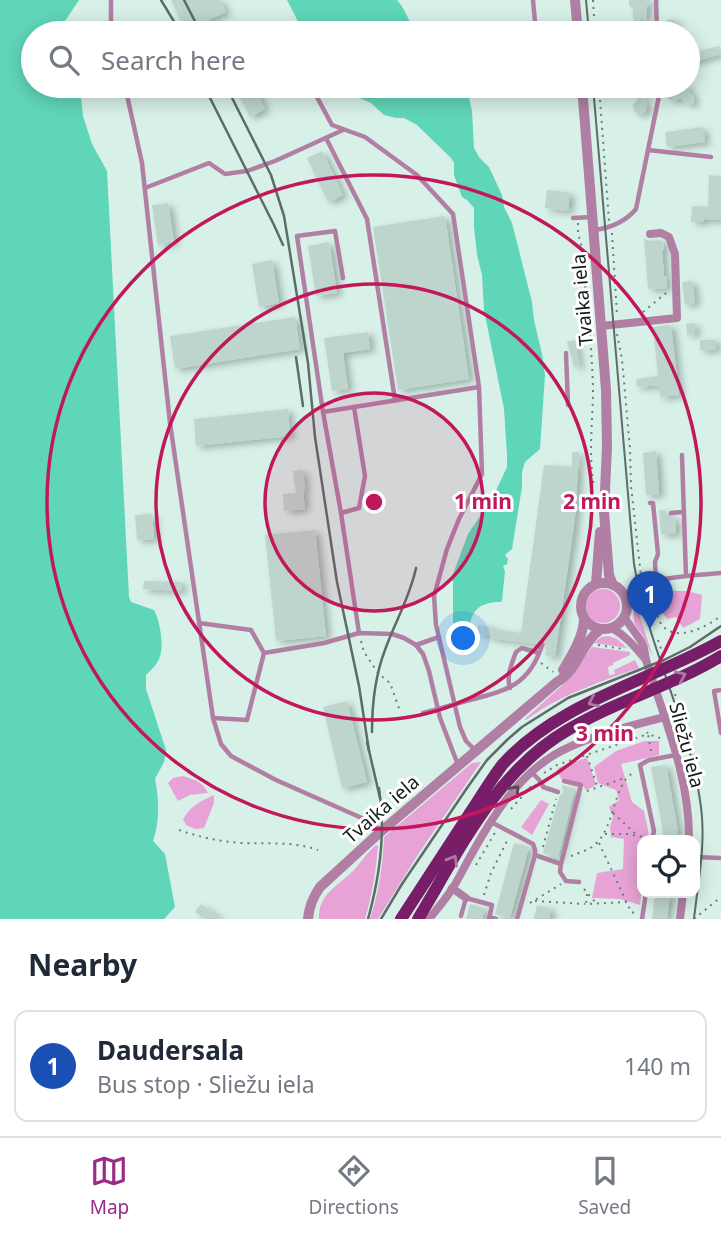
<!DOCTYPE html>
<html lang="en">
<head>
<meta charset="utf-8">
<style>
  :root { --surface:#fff; --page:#f6f6f7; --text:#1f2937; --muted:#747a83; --line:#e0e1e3; --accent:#9b2987 }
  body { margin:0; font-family:"Noto Sans",sans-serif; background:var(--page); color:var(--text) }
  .controls { position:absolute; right:21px; bottom:21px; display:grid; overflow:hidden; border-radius:14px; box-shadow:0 4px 18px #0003 }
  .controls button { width:63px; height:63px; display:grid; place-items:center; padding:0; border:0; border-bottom:2px solid var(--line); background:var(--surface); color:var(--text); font:35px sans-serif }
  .you { position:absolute; left:464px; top:639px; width:24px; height:24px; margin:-18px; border:5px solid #fff; border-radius:50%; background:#1a73e8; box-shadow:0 0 0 10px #1a73e833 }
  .badge { display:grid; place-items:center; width:46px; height:46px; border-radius:50%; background:var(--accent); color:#fff; font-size:23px; font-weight:700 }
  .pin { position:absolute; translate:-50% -58px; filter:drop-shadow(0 2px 4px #0008) }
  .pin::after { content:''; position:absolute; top:37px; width:24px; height:21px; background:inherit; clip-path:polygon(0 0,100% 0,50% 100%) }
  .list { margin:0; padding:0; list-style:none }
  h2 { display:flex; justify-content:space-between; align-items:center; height:91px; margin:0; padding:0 28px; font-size:30px }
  h2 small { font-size:23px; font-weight:400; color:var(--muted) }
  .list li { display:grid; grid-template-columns:46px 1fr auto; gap:21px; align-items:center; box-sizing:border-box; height:112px; margin:0 14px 14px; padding:0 14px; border:2px solid var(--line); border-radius:14px }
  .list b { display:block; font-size:26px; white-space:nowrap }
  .list p { margin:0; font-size:23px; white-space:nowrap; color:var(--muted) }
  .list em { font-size:23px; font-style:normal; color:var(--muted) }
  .icon { flex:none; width:38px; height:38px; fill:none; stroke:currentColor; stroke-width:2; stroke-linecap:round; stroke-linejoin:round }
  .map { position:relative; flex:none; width:721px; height:919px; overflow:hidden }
  .search { position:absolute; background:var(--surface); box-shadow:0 4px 18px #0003; left:21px; right:21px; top:21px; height:77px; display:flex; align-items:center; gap:18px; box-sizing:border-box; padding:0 24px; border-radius:38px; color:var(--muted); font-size:26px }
  .sheet { height:217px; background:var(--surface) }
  nav { display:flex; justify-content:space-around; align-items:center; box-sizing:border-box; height:98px; border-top:2px solid var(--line); background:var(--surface); font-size:19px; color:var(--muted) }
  nav a { display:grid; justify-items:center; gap:4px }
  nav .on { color:var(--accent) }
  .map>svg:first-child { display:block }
</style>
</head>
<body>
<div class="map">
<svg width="721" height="919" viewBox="0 0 721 919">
  <defs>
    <filter id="shadow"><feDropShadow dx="5" dy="3" stdDeviation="3.5" flood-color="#0004"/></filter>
  </defs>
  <rect width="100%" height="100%" fill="#d7f0e8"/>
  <!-- green -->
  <g fill="#e8a3d6">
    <circle cx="603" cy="606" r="17"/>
    <path d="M 673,591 L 687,591 L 702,595 L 700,619 L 683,628 L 676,617 L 667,619 L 662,612 L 661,607 Z"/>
    <path d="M 634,598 L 653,657 L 643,636 L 634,623 L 633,599 Z"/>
    <path d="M 609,636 L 617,639 L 627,648 L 594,643 L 601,637 Z"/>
    <path d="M 592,647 L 630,652 L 630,655 L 613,663 L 613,665 L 608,667 L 609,675 L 615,674 L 614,670 L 635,660 L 639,668 C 599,682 560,695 526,720 L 525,719 L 568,680 Z"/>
    <path d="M 645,741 L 659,741 L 659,755 L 621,764 L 632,802 L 644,811 L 649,835 L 648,840 L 642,840 L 642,885 L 640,905 L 620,899 L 592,898 L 597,873 L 623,869 L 624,839 L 611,837 L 610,827 L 613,817 L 609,807 L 619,800 L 616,790 L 598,783 L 594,767 L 616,751 Z"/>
    <path d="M 586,758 L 588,760 L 596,784 L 593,787 L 586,790 L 582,784 L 562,780 L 557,771 L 558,768 Z"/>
    <path d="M 481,762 L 417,856 L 378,919 L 370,919 C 379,892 383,865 384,837 L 472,763 Z"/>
    <path d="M 183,776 C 194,779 203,782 208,793 L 190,795 L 178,801 L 168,783 L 173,778 Z"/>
    <path d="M 214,795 L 214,803 L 204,828 L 195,829 L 186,825 L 183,819 C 191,806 200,801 214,795 Z"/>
    <path d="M 541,800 L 549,804 L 532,835 L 521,827 Z"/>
    <path d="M 376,845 L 378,846 C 376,871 372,895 365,919 L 319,919 C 318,894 338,886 353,871 C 361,862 367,853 376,845 Z"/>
  </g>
  <!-- water -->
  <g fill="#60d6b9">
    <path d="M 0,0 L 79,0 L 63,24 L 63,33 L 33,33 L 33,86 L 78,86 L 80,89 L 83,116 L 92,144 L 107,171 L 129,597 L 131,602 L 154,610 C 160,621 164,645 160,656 C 158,664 151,670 146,675 L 146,689 L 166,750 L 164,762 L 155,779 C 159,798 160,822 153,841 L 165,854 L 175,907 L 164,919 L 0,919 Z"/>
    <path d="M 287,0 L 397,0 C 407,11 408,22 417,33 L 304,33 Z"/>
    <path d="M 339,86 L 463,86 L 469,98 L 472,111 L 474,148 L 479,157 L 489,167 L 502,195 L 504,207 L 512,223 L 532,302 L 534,320 L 542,354 L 545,375 L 540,449 L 525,462 L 522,472 L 522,487 L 512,549 L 505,555 L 508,559 L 507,564 L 503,566 L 505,571 L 502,601 L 500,602 C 482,602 471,609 470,627 L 463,632 L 457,630 L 453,622 L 453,574 L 468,534 L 493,497 L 507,467 L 507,455 L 504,409 L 484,310 L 482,275 L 477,255 L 474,227 L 474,208 L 467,200 L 462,197 L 454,175 L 454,163 L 451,158 L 417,125 L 404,118 L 396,118 L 384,115 L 371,103 L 347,93 Z"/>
  </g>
  <!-- building -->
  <g fill="#bdd5cd" filter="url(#shadow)">
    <path d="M 171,0 L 220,0 L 226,12 L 185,31 Z"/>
    <path d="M 629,0 L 651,0 L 646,8 L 647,14 L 646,24 L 641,17 L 635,26 L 633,15 L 633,9 L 629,5 Z"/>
    <circle cx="670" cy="25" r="6"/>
    <path d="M 719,46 L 721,54 L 688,63 L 688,54 Z"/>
    <path d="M 234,86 L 253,86 L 265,109 L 250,117 Z"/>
    <path d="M 631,86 L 650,86 L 640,95 Z"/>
    <path d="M 677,86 L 690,86 L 688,92 L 694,96 L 694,103 L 688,105 L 680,98 L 674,101 L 668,99 L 667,91 L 671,87 Z"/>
    <path d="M 640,96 L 646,103 L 647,108 L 644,113 L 638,114 L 634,111 L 633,105 Z"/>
    <path d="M 703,127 L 705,142 L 667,147 L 665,132 Z"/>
    <path d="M 322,151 L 343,195 L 328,202 L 307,158 Z"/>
    <path d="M 709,175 L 721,176 L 721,220 L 704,219 L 704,222 L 691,222 L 692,206 L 708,207 Z"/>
    <path d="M 547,190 L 570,193 L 568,211 L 545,208 Z"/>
    <path d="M 168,203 L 174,242 L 158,245 L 152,205 Z"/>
    <path d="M 445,216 L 469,379 L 398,390 L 373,227 Z"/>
    <path d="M 644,239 L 651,241 L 660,240 L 664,242 L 664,250 L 662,250 L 664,276 L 666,276 L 667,288 L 648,289 Z"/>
    <path d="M 329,242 L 337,293 L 316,296 L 308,246 Z"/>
    <path d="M 272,260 L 279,303 L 259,307 L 252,264 Z"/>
    <path d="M 692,281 L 695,303 L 685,305 L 682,282 Z"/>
    <path d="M 295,317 L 300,349 L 175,369 L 170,336 Z"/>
    <path d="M 695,323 L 695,334 L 687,335 L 686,324 Z"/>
    <path d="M 671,325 L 679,395 L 660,397 L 659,385 L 637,387 L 636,379 L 658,376 L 653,327 Z"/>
    <path d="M 368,332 L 370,349 L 343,353 L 348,389 L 332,391 L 324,338 Z"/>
    <path d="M 575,340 L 579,366 L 574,367 L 567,342 Z"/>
    <rect x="700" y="340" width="16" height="10"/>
    <path d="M 288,409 L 290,436 L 196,446 L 194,419 Z"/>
    <path d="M 656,451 L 659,494 L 646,495 L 643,453 Z"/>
    <path d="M 572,452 L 579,452 L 575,518 L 555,657 L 545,655 L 547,645 L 543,640 L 540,641 L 537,644 L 491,638 L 492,636 L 477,634 L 478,625 L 493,627 L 493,629 L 521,633 L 544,465 L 572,467 Z"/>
    <path d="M 303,470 L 305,491 L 303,491 L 305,509 L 284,511 L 283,494 L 296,493 L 293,471 Z"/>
    <path d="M 659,510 L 665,510 L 668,517 L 675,517 L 676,534 L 661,534 Z"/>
    <path d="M 152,514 L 154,539 L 137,540 L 135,515 Z"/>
    <path d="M 315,530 L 326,636 L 276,641 L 265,535 Z"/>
    <path d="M 144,581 L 182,582 L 181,591 L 143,589 Z"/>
    <path d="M 347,701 L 367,782 L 342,788 L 323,707 Z"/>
    <path d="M 666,765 L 678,831 L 677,840 L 662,840 L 663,831 L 651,767 Z"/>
    <path d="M 562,785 L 575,789 L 558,858 L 543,853 L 559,797 L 563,793 Z"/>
    <path d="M 514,843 L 529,847 L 510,918 L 495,914 Z"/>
    <path d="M 655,893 L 670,893 L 667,919 L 652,919 Z"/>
    <path d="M 201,904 L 221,919 L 205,919 L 195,912 Z"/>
    <path d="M 470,904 L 485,909 L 482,919 L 466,919 Z"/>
    <path d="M 537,905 L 551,909 L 549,919 L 534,919 Z"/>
  </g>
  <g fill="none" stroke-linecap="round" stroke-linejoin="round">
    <!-- path -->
    <g stroke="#6e7e79" stroke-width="2" stroke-dasharray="2 5" stroke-linecap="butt">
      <path d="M 593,0 L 595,33"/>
      <path d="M 599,86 L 609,221"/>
      <path d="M 578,223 L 578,233 L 582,248 C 585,295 592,342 593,389 C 593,420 588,455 594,486"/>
      <path d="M 612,233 L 617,315"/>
      <path d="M 643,312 L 666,293"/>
      <path d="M 617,334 L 622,359 L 630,449 L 631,486 L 641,576"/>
      <path d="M 652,588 C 655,599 655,611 660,622 C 673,645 706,627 721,616"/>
      <path d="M 658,640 L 664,658"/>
      <path d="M 361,641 L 364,652 L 378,673 L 390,683 L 400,711"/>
      <path d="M 598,645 L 623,649"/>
      <path d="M 541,663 L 553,672"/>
      <path d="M 675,694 L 695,763"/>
      <path d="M 651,751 L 648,734 L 663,739"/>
      <path d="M 587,756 L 597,786"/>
      <path d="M 544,773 L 557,765 L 648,734 L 647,732"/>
      <path d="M 587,791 L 625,778"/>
      <path d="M 511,809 L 533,784"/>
      <path d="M 613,813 L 637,835"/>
      <path d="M 179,830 C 199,837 218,841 240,843 C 266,844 293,841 318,850"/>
      <path d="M 605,834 L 627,834 L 644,837"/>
      <path d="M 599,843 L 626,901"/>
      <path d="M 543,847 L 556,799"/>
      <path d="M 571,856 C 578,853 586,851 592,847 C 616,830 612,785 633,773"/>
      <path d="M 476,865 L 496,831"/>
      <path d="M 584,889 L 596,903"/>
      <path d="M 587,894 L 586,904 L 627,902 L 631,912 L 635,913"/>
      <path d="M 484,895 L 491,873 L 508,839"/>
      <path d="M 535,901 L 585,904"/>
      <path d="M 530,903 L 561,884"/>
      <path d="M 694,919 L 721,897"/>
    </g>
    <!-- service -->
    <g stroke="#b17fa4" stroke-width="4.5">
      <path d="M 533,0 L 536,33 L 575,28"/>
      <path d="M 656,0 L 657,33"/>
      <path d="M 111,33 L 111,0"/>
      <path d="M 125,86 L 142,163 L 170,423 L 213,718 L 221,744 L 231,756 L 276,780 L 364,819 L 377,827 L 378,833"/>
      <path d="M 311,86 L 332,125 L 365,137 L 417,175 L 453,214 L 479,387 L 482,474 L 459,519 L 447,549 L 434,596 L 436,625 L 460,727 L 466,741 L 474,749"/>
      <path d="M 326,138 L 367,219 L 395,400"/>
      <path d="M 648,150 L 711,157"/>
      <path d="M 145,188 L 209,163 L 225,174 L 247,171 L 275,161 L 343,130"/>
      <path d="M 573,218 L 592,217"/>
      <path d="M 594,230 C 611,228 625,222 636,209 L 661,86"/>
      <path d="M 343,278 L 335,231 L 297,236 L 323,412 L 341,513 L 359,633"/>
      <path d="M 566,353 L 568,405"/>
      <path d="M 323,412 L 479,387"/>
      <path d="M 650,503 L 653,503 L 658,554 L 655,562 L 656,580"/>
      <path d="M 341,513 L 359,508 L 365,476 L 354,407"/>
      <path d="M 671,513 L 683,512"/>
      <path d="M 686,576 L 721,573"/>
      <path d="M 624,594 L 649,581 L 686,576 L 682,455"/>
      <path d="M 199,623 L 251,630 L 264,653 L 247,720 L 213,718"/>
      <path d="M 416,645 L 439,637"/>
      <path d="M 264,653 L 324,643 L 359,633 L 392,634 L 404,638 L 416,645 L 423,654 L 429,671 L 440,718 L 458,765"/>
      <path d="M 510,688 C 506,676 512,663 516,652 L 522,648 L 539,653"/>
      <path d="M 721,690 L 714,691 L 721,733"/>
      <path d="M 423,713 C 437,710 451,705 466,701 C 504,691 529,687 542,645"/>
      <path d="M 531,772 C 535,776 542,781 543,787 L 558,792"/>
      <path d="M 491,822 L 533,844 L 535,850 L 535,855 L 561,864 L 560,872 L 566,881 L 579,882"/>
      <path d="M 652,840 L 654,831 L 640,765 L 649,760 L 676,755"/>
      <path d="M 695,857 L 721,858"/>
      <path d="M 561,864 L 581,785 L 564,781"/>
      <path d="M 461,916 L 466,898 L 492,905 L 489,919"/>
      <path d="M 489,917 L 496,919"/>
      <path d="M 517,919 L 535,855"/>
      <path d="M 642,919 L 646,893"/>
    </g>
    <!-- minor -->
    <g stroke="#b17fa4" stroke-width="8">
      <path d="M 601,326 L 677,318 L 675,254 L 669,237 L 661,233 L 650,234"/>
      <path d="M 624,617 L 641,641 L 644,648 L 646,660 C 664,718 690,778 689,840"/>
      <path d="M 612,628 C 626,636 635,647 646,660"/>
      <path d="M 452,888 L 466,898"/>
      <path d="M 429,919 C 437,909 445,900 452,889 C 459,879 464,867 470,857 C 491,819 516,778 554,755 C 582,738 632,725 665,717"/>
      <path d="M 680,919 L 683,893"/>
    </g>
    <!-- tertiary -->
    <g stroke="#b17fa4" stroke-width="10">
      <path d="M 575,0 L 578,33"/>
      <path d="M 582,86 L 606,390 L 607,447 L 604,512 L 609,575 L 613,585"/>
      <circle cx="604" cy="606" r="23"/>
      <path d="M 596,584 L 600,532"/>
      <path d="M 563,670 C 572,655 584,636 584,618"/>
      <path d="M 308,919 C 309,907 313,897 320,887 L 378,834 L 557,682 C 578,670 581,643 601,629"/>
    </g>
    <!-- primary -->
    <path stroke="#781e68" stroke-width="12" d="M 401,919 L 470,813"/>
    <!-- tram -->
    <g stroke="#5d6c67" stroke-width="2">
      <path d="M 586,0 L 589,33"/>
      <path d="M 593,86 L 634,564 C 648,647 690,723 701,807 C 706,844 698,882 694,919"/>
    </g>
    <!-- rail -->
    <g stroke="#5d6c67" stroke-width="2.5">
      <path d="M 161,0 L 181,33"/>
      <path d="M 184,0 L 201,33"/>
      <path d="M 204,86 L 274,225 L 283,245"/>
      <path d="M 226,86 L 271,175 L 284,216 L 308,363 L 315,437 L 337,582 L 359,686 L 369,751"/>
      <path d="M 296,357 L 303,406"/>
      <path d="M 372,732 C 372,705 375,676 385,650 C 395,622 410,597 416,568"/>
      <path d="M 367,742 L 380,798"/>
      <path d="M 368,919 C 380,876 386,832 379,788"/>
      <path d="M 381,919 L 402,884 L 467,788 L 487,760 L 508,739 L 522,727 L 568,698 L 664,660 L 690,647 L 721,626"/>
    </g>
    <!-- primary-bridge -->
    <g stroke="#781e68" stroke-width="12">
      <path d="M 470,813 C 481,797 491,779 503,764 C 559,702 650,681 721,641"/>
      <path d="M 418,919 C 459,851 495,773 566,731 C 615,701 672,686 721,656"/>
    </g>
  </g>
  <!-- one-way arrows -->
  <defs><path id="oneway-chevron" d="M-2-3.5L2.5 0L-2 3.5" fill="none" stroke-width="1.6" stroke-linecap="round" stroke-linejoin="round" transform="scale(1.75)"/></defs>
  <g stroke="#ae78a4">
    <use href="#oneway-chevron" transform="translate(681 676) rotate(-24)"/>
    <use href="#oneway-chevron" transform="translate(593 702) rotate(155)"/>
    <use href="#oneway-chevron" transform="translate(453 860) rotate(-59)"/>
  </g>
  <use stroke="#594756" href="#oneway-chevron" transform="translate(515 790) rotate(-48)"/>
  <!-- distance rings -->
  <circle cx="374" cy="502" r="109" fill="#c2185b" fill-opacity=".12"/>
  <g fill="none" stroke="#c2185b" stroke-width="3.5">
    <circle cx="374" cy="502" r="109"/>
    <circle cx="374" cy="502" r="218"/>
    <circle cx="374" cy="502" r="327"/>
  </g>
  <g text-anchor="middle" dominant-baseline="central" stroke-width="6" stroke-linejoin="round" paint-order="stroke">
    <!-- street labels -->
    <g font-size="19" fill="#111a17" stroke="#fff">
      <text transform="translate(582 300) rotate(-95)">Tvaika iela</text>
      <text transform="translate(687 745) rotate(75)">Sliežu iela</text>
      <text transform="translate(381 809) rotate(-41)">Tvaika iela</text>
    </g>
  </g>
  <circle cx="374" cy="502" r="10" fill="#c2185b" stroke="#fff" stroke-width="3.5"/>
  <g font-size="21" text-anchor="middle" font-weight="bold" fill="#c2185b" stroke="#fff" stroke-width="6" stroke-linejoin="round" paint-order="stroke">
    <text x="483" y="509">1 min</text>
    <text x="592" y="509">2 min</text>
    <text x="605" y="741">3 min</text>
  </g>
</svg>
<div class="controls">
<button><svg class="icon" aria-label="locate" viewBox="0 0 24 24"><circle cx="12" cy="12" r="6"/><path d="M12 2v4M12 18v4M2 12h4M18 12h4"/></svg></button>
</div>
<div class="you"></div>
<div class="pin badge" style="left:650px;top:629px;background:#1a4fb4">1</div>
<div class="search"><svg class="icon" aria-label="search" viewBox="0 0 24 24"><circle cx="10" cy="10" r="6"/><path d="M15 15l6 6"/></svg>Search here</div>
</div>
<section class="sheet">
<h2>Nearby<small></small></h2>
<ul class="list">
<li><span class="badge" style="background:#1a4fb4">1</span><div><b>Daudersala</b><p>Bus stop · Sliežu iela</p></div><em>140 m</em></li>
</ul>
</section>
<nav>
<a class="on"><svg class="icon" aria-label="map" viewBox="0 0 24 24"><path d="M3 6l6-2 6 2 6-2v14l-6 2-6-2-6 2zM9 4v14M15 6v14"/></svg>Map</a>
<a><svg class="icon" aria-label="directions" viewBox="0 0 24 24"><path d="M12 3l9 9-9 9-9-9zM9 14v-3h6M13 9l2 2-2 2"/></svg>Directions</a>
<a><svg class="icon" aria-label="saved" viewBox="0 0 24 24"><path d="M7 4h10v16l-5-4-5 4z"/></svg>Saved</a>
</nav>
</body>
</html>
